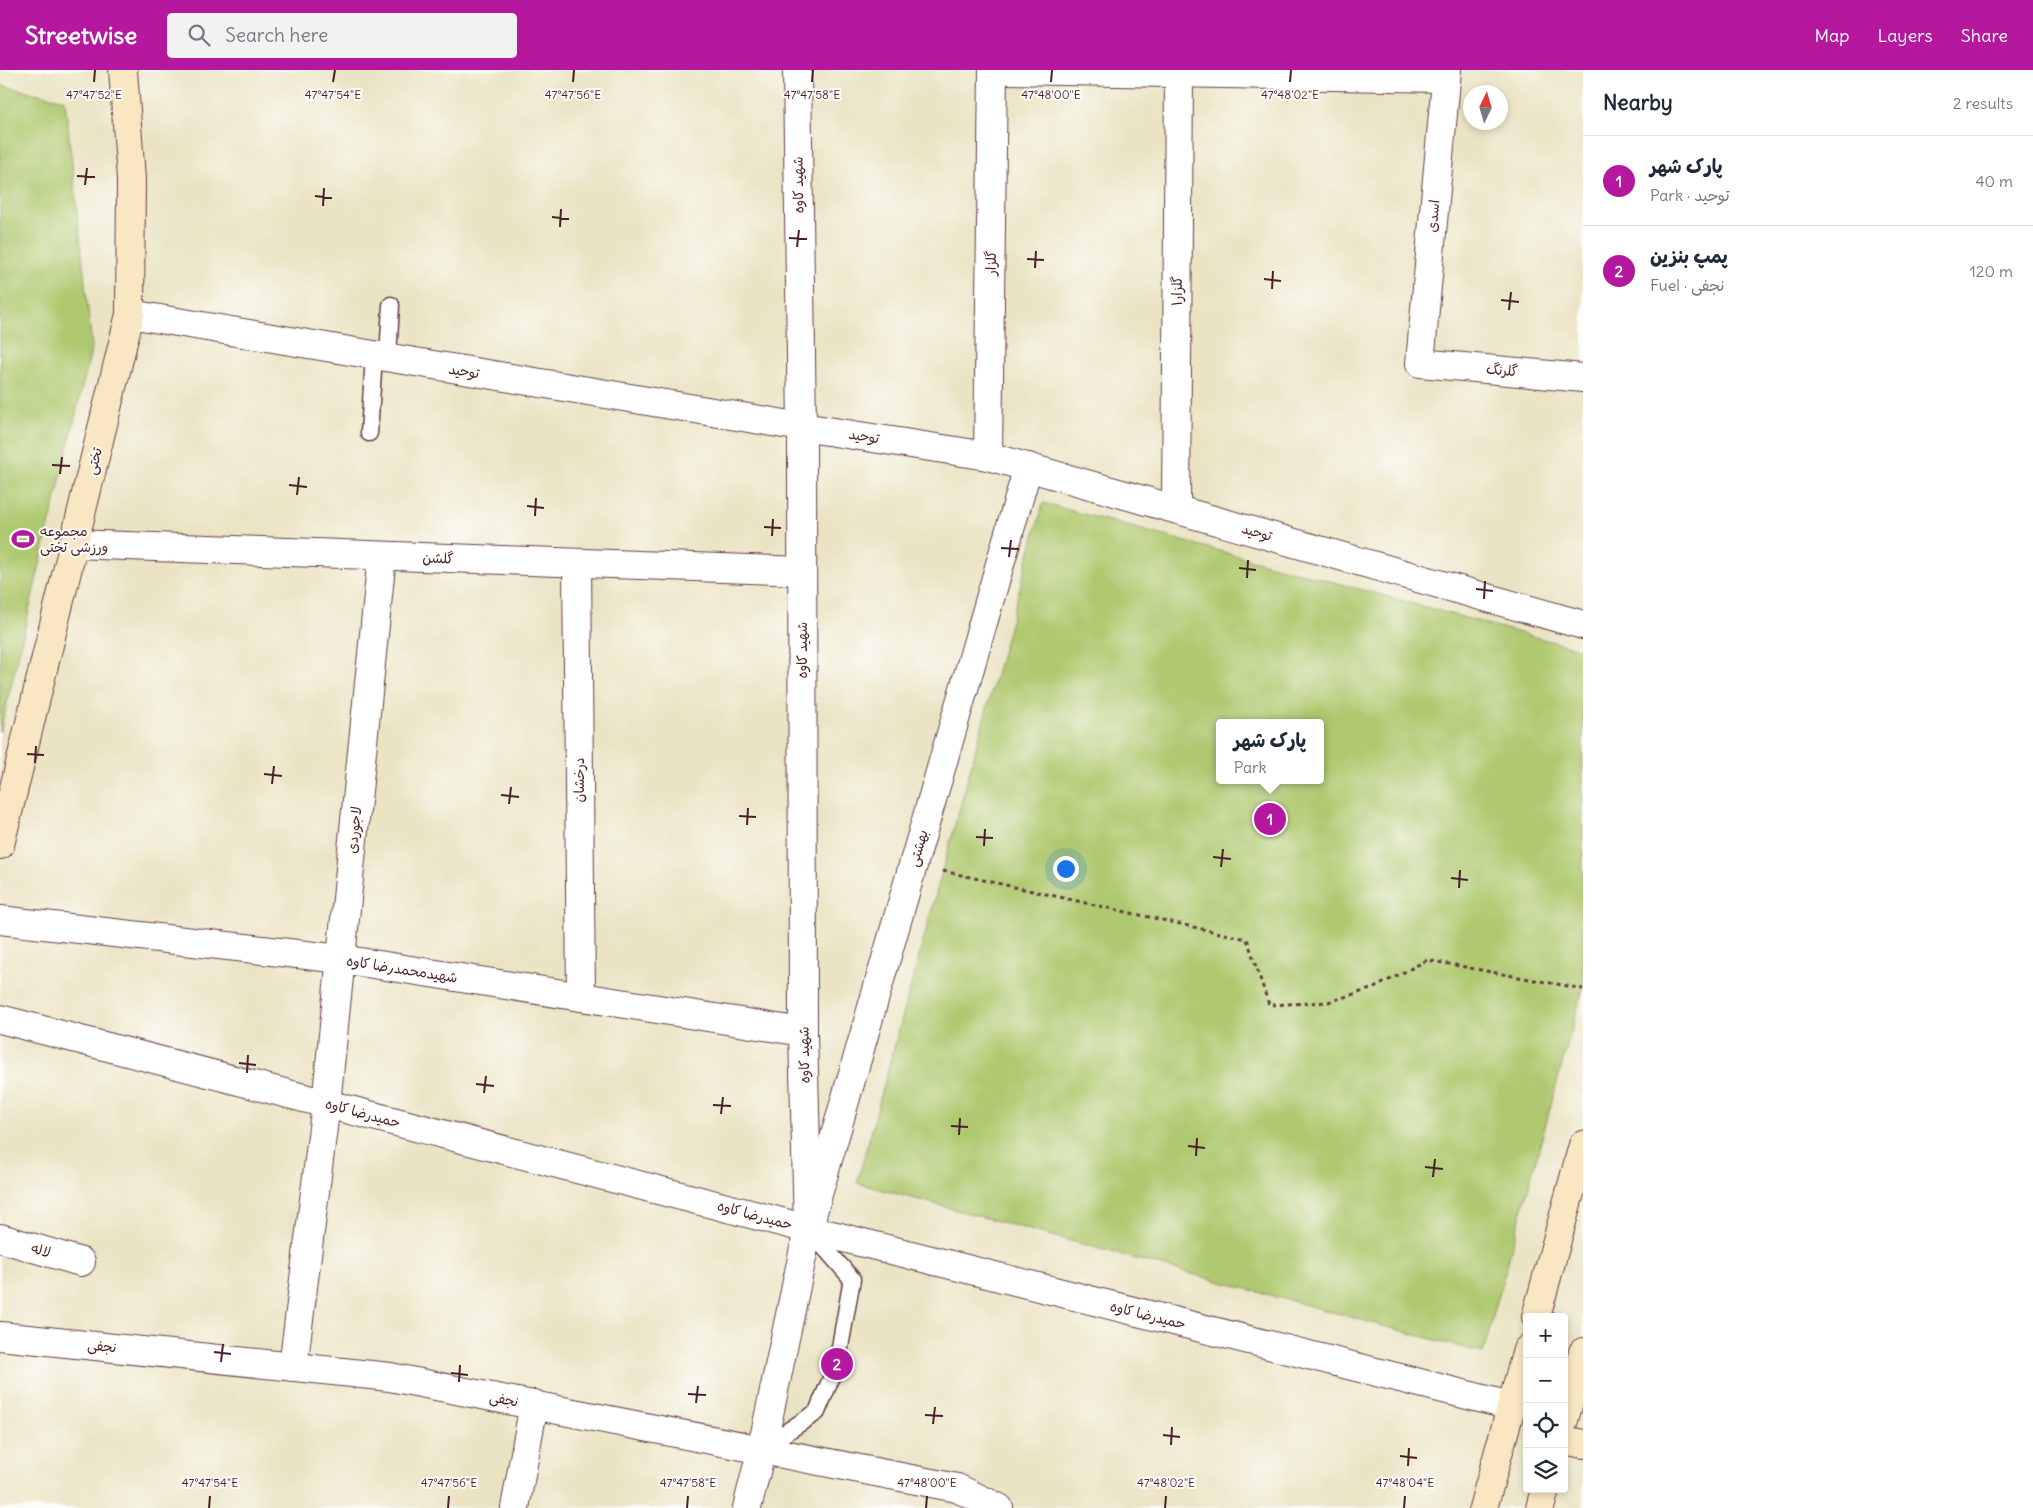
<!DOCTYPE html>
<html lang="en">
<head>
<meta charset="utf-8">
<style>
  :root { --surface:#fff; --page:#f2f2f3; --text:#1f2937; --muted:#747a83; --line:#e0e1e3; --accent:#b5179e }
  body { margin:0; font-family:Delius,"Playpen Sans Arabic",sans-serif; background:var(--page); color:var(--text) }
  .controls { position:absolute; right:15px; bottom:15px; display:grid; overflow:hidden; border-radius:5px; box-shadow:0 2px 8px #0003 }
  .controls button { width:45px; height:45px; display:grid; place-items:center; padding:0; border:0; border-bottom:1px solid var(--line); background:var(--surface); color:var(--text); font:25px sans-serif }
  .compass { position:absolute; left:1463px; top:15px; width:45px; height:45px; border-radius:50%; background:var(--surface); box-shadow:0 2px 8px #0003; rotate:5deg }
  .you { position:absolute; left:1065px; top:798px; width:18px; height:18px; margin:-12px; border:4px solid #fff; border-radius:50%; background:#1a73e8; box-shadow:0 0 0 8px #1a73e833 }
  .badge { display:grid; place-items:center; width:32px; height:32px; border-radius:50%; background:var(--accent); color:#fff; font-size:16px; font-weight:700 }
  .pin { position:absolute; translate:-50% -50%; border:2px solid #fff; box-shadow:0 1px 5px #0006 }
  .popup { position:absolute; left:1216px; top:649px; width:108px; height:65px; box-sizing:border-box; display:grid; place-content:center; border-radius:5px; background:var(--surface); filter:drop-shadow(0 1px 4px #0005); font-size:16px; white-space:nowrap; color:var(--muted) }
  .popup b { font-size:19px; color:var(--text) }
  .popup::after { content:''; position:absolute; left:50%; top:100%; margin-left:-10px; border:10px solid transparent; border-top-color:var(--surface) }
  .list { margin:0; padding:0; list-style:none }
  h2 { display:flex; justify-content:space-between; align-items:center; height:65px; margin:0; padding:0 20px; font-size:21px }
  h2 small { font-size:16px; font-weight:400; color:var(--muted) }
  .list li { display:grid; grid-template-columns:32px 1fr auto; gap:15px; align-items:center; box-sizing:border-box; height:90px; padding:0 20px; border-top:1px solid var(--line) }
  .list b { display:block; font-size:19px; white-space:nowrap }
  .list p { margin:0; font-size:16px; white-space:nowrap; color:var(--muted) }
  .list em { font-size:16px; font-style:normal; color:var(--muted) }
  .icon { flex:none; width:28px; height:28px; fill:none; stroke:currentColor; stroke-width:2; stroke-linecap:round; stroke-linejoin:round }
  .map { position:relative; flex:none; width:1583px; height:1438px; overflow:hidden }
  header { display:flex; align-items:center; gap:30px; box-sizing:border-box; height:70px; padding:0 25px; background:var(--accent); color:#fff }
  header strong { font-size:24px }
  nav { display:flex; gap:28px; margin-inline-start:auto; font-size:18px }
  .search { width:350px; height:45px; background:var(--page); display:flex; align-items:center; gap:12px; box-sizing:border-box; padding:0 18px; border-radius:5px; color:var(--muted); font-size:19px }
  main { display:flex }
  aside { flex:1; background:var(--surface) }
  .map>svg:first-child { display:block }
</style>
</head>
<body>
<header>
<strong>Streetwise</strong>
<div class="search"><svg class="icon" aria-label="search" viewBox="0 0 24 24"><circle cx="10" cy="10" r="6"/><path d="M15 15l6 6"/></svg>Search here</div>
<nav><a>Map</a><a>Layers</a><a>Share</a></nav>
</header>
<main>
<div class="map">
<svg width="1583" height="1438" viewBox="0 0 1583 1438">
  <rect width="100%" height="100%" fill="#fdfcf7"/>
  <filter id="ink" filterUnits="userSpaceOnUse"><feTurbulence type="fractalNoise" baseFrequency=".02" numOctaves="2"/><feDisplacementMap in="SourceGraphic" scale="10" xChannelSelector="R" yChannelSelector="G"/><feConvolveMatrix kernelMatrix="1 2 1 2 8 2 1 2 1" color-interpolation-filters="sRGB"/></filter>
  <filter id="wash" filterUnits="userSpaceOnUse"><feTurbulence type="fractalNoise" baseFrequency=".0096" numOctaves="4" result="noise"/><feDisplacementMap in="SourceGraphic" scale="20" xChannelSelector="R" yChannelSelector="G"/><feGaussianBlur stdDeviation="1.12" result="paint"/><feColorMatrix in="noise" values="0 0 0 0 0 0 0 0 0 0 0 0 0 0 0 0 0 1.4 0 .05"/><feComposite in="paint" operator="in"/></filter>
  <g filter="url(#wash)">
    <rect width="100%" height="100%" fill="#eae4c4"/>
    <!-- green -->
    <g fill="#afc96f" stroke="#7c744d" fill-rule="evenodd">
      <path d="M 0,15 L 65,30 L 92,276 L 0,662 Z"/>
      <path d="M 1043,433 L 1583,580 L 1583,918 L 1483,1283 L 857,1113 ZM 1220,653 L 1320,653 L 1320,710 L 1220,710 Z"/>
    </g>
  </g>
  <g filter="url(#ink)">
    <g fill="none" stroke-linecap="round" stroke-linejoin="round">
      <defs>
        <g id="lane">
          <path d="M 388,288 L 391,235"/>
          <path d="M 369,363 L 374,286"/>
          <path d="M 762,1378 L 817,1342 L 837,1294 L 852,1209 L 811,1162"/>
        </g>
        <g id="street">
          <path d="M 797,0 L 802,357 L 803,962 L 808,1159"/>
          <path d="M 1009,0 L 1446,8"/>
          <path d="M 1447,0 L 1420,293 L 1583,308"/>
          <path d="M 130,244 L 802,357 L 988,386 L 1583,555"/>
          <path d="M 988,386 L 993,0"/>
          <path d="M 1176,439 L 1179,3"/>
          <path d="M 73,474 L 802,501"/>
          <path d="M 577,493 L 581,927"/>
          <path d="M 0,850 L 341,889 L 803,962"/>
          <path d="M 0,949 L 808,1159 L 1511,1336"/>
          <path d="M 0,1168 L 81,1192"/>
          <path d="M 0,1266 L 390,1307 L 957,1418 L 999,1438"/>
          <path d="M 293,1297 L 326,1034 L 382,486"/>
          <path d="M 515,1438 L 534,1334"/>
          <path d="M 747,1438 L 762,1378 L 808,1159 L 1028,397"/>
        </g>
        <g id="secondary">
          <path d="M 0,775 L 130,244 L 131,109 L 123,0"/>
          <path d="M 1536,1247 L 1583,1075"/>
          <path d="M 1564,1350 L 1583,1282"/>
          <path d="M 1564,1370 L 1583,1374"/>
          <path d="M 1483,1438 L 1527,1280"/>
          <path d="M 1540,1438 L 1545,1419"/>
        </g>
      </defs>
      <!-- lane casing -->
      <use href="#lane" stroke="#623d42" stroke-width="19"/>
      <!-- street casing -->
      <use href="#street" stroke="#623d42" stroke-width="30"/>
      <!-- secondary casing -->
      <use href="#secondary" stroke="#623d42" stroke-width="30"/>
      <!-- path -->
      <path stroke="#623d42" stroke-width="3" stroke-dasharray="4 4" stroke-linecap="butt" d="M 943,801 L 1247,869 L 1269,935 L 1328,932 L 1374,918 L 1427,890 L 1583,919"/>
      <!-- lane -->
      <use href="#lane" stroke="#fff" stroke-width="16"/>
      <!-- street -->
      <use href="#street" stroke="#fff" stroke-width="28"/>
      <!-- secondary -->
      <use href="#secondary" stroke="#f9e7c3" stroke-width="28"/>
    </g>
  </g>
  <!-- ticks -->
  <path fill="none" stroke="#4a1f2b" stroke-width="2" d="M 94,12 L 95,0M 333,12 L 335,0M 573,12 L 574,0M 812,12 L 813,0M 1051,12 L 1052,0M 1290,12 L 1291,0M 77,106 L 95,107M 85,115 L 87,98M 315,126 L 332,128M 323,136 L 324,118M 552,147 L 569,149M 560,157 L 561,139M 789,168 L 807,169M 797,177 L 799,160M 1027,189 L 1044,190M 1035,198 L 1036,181M 1264,209 L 1281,211M 1272,219 L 1273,201M 1501,230 L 1519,232M 1509,240 L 1511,222M 52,395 L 70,396M 60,404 L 62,387M 289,415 L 307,417M 297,425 L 299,407M 527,436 L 544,438M 535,446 L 536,428M 764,457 L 781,458M 772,466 L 773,449M 1001,478 L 1019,479M 1009,487 L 1011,470M 1239,498 L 1256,500M 1247,508 L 1248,490M 1476,519 L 1493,521M 1484,529 L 1485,511M 27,684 L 44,685M 35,693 L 36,676M 264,704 L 282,706M 272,714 L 274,696M 501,725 L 519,727M 509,734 L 511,717M 739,746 L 756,747M 747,755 L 748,738M 976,767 L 993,768M 984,776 L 985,759M 1213,787 L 1231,789M 1221,797 L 1223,779M 1451,808 L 1468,810M 1459,818 L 1460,800M 239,993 L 256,995M 247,1003 L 248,985M 476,1014 L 494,1016M 484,1023 L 486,1006M 713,1035 L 731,1036M 721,1044 L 723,1027M 951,1056 L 968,1057M 959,1065 L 960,1048M 1188,1076 L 1205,1078M 1196,1086 L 1197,1068M 1425,1097 L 1443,1099M 1433,1107 L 1435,1089M 214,1282 L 231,1284M 221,1292 L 223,1274M 451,1303 L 468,1305M 459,1312 L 460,1295M 688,1324 L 706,1325M 696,1333 L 698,1316M 925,1345 L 943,1346M 933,1354 L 935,1337M 1163,1365 L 1180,1367M 1171,1375 L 1172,1357M 1400,1386 L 1417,1388M 1408,1396 L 1409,1378M 209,1438 L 210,1426M 448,1438 L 449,1426M 687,1438 L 688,1426M 926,1438 L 927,1426M 1165,1438 L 1166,1426M 1404,1438 L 1405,1426"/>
  <!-- icons -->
  <defs>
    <symbol id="stadium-bare" viewBox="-9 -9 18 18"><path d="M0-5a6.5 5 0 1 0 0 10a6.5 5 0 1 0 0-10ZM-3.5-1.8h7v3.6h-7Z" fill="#b5179e" stroke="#fdfcf7" stroke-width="2.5" paint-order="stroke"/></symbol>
  </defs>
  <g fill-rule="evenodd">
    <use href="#stadium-bare" x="7" y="453" width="32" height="32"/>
  </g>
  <g text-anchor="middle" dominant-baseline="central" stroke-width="4" stroke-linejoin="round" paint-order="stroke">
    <!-- street labels -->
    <g font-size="14" fill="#4a1f2b" stroke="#fdfcf7">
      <text transform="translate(798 115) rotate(-91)">شهید کاوه</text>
      <text transform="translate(1433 146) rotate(-85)">اسدی</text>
      <text transform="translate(991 193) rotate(-89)">گلزار</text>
      <text transform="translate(1177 221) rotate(-90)">گلزار۱</text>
      <text transform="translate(1502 300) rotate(5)">گلرنگ</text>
      <text transform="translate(464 301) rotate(9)">توحید</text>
      <text transform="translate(864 366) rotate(9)">توحید</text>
      <text transform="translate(94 391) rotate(-76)">تختی</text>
      <text transform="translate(1257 462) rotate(16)">توحید</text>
      <text transform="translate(438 488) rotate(2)">گلشن</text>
      <text transform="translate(802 580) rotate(-90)">شهید کاوه</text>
      <text transform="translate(579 710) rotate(-90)">درخشان</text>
      <text transform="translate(354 760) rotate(-84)">لاجوردی</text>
      <text transform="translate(918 778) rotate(-74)">بهشتی</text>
      <text transform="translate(402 899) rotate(9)">شهیدمحمدرضا کاوه</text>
      <text transform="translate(804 985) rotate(-91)">شهید کاوه</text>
      <text transform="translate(363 1043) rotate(15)">حمیدرضا کاوه</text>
      <text transform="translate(755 1145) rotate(15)">حمیدرضا کاوه</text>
      <text transform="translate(41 1180) rotate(16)">لاله</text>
      <text transform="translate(1148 1245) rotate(14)">حمیدرضا کاوه</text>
      <text transform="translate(102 1276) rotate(6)">نجفی</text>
      <text transform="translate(504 1329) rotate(11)">نجفی</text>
    </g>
    <!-- poi labels -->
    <g font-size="14" fill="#4a1f2b" stroke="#fdfcf7" text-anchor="start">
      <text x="40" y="461">مجموعه<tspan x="40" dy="16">ورزشی تختی</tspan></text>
    </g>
  </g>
  <g font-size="12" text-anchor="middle" fill="#4a1f2b" stroke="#fdfcf7" stroke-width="4" stroke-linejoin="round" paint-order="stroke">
    <text x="94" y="29">47°47'52"E</text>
    <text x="333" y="29">47°47'54"E</text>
    <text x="573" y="29">47°47'56"E</text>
    <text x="812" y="29">47°47'58"E</text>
    <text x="1051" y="29">47°48'00"E</text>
    <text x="1290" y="29">47°48'02"E</text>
    <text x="210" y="1417">47°47'54"E</text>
    <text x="449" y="1417">47°47'56"E</text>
    <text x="688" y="1417">47°47'58"E</text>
    <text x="927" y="1417">47°48'00"E</text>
    <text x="1166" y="1417">47°48'02"E</text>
    <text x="1405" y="1417">47°48'04"E</text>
  </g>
</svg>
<div class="controls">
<button>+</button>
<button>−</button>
<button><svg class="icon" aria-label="locate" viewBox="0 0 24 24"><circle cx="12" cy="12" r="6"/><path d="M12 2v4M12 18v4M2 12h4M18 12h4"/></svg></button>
<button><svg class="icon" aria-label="layers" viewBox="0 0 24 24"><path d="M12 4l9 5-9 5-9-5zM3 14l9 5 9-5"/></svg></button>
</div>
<svg class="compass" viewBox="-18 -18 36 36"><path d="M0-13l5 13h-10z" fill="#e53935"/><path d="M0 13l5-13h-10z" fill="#747a83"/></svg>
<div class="you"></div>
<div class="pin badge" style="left:1270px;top:749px">1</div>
<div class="popup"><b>پارک شهر</b>Park</div>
<div class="pin badge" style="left:837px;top:1294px">2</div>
</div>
<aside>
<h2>Nearby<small>2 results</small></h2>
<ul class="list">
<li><span class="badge">1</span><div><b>پارک شهر</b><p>Park · توحید</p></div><em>40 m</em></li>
<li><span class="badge">2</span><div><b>پمپ بنزین</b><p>Fuel · نجفی</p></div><em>120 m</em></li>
</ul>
</aside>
</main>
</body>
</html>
